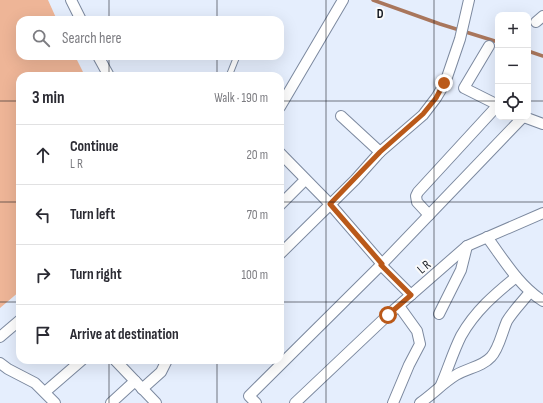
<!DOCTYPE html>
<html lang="en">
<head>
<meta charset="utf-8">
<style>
  :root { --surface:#fff; --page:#f2f2f3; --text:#2b2b33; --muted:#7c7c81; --line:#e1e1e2 }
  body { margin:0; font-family:"Sofia Sans Condensed",sans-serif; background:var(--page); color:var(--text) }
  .controls { position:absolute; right:12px; top:12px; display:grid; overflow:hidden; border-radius:8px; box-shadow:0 4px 16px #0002 }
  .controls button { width:36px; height:36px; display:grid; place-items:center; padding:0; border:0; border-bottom:1px solid var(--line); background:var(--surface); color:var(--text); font:20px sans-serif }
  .stop { position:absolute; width:12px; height:12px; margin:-9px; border:3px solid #ba5919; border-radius:50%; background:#fff }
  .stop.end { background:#ba5919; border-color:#fff; box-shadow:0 1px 4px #0008 }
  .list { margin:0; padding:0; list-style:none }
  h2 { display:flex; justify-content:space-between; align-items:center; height:52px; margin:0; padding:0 16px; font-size:17px }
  h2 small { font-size:13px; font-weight:400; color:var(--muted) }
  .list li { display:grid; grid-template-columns:26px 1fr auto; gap:12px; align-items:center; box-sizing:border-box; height:60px; padding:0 16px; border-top:1px solid var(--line) }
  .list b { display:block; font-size:15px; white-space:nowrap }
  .list p { margin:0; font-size:13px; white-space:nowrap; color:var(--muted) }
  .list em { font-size:13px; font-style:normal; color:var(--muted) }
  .icon { flex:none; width:22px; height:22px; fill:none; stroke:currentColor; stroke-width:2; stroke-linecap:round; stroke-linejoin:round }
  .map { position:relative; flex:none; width:543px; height:403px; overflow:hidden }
  .search { position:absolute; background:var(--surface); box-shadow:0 4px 16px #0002; left:16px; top:16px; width:268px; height:44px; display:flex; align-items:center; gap:10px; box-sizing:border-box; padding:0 14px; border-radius:12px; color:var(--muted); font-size:15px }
  .panel { position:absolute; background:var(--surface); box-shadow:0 4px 16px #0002; left:16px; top:72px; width:268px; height:292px; border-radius:12px }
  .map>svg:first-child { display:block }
</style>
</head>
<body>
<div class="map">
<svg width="543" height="403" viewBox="0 0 543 403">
  <rect width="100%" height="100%" fill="#e5eefd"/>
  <!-- green -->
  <path fill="#eeb597" d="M 0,0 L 48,0 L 57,20 L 20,20 L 20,56 L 75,56 L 85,76 L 20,76 L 20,291 L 0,308 Z"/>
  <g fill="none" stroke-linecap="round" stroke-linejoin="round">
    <!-- stream -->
    <g stroke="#a9765c" stroke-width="3.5">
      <path d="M 373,0 L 440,24 L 498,42"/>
      <path d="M 528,51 L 543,56"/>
    </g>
    <defs>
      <path id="lane" d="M 229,76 L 237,56"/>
      <g id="street">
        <path d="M 71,0 L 81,20"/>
        <path d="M 536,22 L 543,16"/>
        <path d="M 489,46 L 464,88 L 498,105"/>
        <path d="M 98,56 L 109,76"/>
        <path d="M 280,107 L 343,0"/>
        <path d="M 341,116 L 380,152"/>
        <path d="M 524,117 L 543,124"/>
        <path d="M 280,153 L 330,204 L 382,264"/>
        <path d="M 280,205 L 305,180"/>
        <path d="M 429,215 L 417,202 L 416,196 L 418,192 L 498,105"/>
        <path d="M 487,237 C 504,260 519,286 543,301"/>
        <path d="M 280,254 L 355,180 L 380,152 L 423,115 L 436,98 L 445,83 L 460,39 L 469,0"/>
        <path d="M 381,265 L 411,295"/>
        <path d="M 439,314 L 461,270 L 467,246"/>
        <path d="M 0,337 L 20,320"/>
        <path d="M 115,360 L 156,403"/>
        <path d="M 0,363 L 8,369 L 35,383 L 55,403"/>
        <path d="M 441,385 C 448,369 453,352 461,336 C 475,311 495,294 516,277"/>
        <path d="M 142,389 L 161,372 L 167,360"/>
        <path d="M 45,392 L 82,360"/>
        <path d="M 111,403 L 135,381"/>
        <path d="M 256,403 L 249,396 L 382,264 L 523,117"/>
        <path d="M 295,403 L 388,315 L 467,246 L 543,213"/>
        <path d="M 393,403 L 409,365 L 420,344 L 417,331 L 399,306"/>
        <path d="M 420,403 C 433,394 443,383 456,375 C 467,368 482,367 491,357 C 499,349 502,332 507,321 C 513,311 523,301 530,292"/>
      </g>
    </defs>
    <!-- lane casing -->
    <use href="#lane" stroke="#7c899f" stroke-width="7"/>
    <!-- street casing -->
    <use href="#street" stroke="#7c899f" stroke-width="12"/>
    <!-- lane -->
    <use href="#lane" stroke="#fff" stroke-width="5"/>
    <!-- street -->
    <use href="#street" stroke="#fff" stroke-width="10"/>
  </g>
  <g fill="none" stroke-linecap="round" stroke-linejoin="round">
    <!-- route -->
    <path stroke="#ba5919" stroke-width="5" d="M 388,315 L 411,295 L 381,265 L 382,264 L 330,204 L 380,152 L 423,114 L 436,98 L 444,83"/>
  </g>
  <!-- grid -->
  <path fill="none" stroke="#0e131b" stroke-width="1" stroke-opacity="0.55" d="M 109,0 L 109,20M 217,0 L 217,20M 326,0 L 326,403M 434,0 L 434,403M 109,56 L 109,76M 217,56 L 217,76M 0,101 L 20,101M 280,101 L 498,101M 528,101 L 543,101M 0,202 L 20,202M 280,202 L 543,202M 0,302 L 20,302M 280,302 L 543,302M 109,360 L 109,403M 217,360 L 217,403"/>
  <g text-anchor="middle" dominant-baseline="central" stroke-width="4" stroke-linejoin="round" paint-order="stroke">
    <!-- street labels -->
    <g font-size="13" fill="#0e131b" stroke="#fafafa">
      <text transform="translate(424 267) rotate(-41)">L R</text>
    </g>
  </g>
  <g font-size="13" text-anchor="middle" font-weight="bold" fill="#0e131b" stroke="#fafafa" stroke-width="4" stroke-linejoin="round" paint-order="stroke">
    <text x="380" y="18">D</text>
  </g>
</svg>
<div class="controls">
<button>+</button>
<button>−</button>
<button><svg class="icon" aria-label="locate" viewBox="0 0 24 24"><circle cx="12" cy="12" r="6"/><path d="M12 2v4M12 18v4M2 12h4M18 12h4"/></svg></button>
</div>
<div class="stop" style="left:388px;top:315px"></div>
<div class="stop end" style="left:444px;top:83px"></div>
<div class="search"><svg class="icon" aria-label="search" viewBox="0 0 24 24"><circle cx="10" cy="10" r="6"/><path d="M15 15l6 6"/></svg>Search here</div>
<section class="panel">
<h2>3 min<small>Walk · 190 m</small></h2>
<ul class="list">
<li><svg class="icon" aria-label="ahead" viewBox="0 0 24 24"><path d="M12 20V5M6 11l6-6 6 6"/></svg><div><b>Continue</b><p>L R</p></div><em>20 m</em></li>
<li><svg class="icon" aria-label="left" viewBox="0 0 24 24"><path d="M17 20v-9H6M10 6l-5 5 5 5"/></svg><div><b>Turn left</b></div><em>70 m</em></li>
<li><svg class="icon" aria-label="right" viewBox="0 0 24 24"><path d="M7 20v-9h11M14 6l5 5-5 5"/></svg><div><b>Turn right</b></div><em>100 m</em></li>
<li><svg class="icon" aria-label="arrive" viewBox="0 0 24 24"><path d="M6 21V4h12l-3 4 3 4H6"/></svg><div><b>Arrive at destination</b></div></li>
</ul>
</section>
</div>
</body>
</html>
